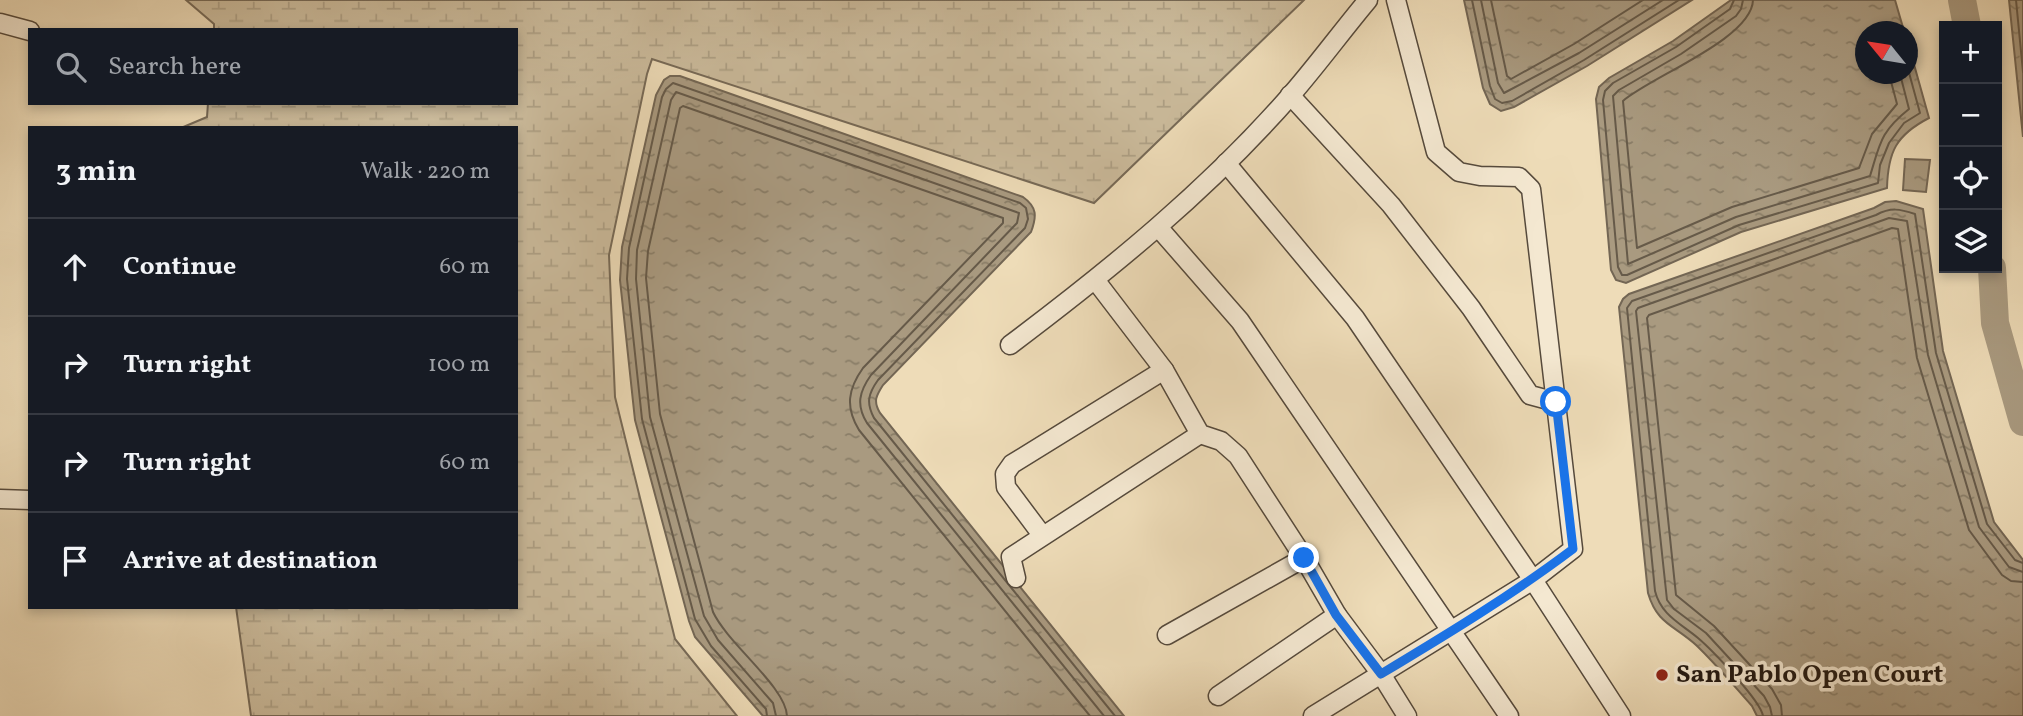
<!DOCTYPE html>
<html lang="en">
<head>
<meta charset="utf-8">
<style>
  :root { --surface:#171b24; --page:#242831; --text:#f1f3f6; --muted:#9ea1a6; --line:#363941 }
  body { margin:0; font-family:Vollkorn,serif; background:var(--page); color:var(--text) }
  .controls { position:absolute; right:21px; top:21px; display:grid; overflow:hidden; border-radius:0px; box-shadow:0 4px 10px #0003 }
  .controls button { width:63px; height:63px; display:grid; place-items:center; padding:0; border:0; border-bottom:2px solid var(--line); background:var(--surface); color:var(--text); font:35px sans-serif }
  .compass { position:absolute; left:1855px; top:21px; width:63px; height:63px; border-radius:50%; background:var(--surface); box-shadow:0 4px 10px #0003; rotate:300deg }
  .stop { position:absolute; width:21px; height:21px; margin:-16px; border:5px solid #1a73e8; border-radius:50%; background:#fff }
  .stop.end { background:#1a73e8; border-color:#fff; box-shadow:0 2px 7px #0008 }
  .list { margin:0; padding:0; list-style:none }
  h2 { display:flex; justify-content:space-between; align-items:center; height:91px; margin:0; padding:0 28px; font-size:30px }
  h2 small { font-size:23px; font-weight:400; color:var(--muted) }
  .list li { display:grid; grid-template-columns:46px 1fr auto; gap:21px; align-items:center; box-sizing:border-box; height:98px; padding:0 28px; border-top:2px solid var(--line) }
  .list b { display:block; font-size:26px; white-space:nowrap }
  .list em { font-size:23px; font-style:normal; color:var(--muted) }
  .icon { flex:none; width:38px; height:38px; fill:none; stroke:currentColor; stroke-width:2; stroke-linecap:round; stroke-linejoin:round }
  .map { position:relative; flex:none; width:2023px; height:716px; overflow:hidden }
  .search { position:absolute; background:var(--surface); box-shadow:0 4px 10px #0003; left:28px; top:28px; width:490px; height:77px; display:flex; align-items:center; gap:18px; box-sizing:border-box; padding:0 24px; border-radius:0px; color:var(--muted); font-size:26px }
  .panel { position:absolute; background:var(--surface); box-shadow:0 4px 10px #0003; left:28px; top:126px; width:490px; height:483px; border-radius:0px }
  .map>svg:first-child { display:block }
</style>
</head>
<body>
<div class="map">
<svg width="2023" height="716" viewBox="0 0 2023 716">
  <defs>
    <pattern id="wetland-marsh" width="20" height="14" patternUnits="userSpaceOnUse" patternTransform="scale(1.75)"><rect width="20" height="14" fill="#cbbb9c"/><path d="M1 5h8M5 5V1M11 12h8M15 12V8" fill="none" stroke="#aea085"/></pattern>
    <pattern id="water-ripples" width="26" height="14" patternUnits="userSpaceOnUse" patternTransform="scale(1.75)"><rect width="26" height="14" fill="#a99a80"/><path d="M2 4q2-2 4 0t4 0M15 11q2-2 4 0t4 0" fill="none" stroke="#897d67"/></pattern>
  </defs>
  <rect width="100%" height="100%" fill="#eedcb8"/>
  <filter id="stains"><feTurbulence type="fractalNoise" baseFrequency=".00286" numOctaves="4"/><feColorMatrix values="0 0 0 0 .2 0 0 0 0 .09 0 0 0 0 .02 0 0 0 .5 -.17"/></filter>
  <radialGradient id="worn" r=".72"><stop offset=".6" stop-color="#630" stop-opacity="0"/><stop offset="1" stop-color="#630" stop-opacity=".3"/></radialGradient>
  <!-- wetland -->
  <path fill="url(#wetland-marsh)" stroke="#776a57" stroke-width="2" d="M 186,0 L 1304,0 L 1094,203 L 652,59 L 647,74 L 609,255 L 615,397 L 675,639 L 737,716 L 251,716 L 236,607 L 516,607 L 516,128 L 181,128 L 207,117 L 208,103 L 516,103 L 516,30 L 214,30 L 214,24 Z"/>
  <!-- water -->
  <g fill="url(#water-ripples)" stroke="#736654" stroke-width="2">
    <path d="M 1464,0 L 1692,0 L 1587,66 L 1514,107 L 1501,111 L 1490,104 L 1483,88 Z"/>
    <path d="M 1731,0 L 1895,0 L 1904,31 L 1866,32 L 1866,74 L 1908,74 L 1908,43 L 1929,118 C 1896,135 1888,152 1887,188 L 1741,232 L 1626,283 L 1616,280 L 1611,270 L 1596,99 L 1599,87 L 1609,78 L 1673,41 Z"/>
    <path d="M 2009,0 L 2023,0 L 2023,137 Z"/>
    <path d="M 670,76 L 680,76 L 1023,197 C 1037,207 1037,216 1031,232 L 883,385 C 876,396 873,401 880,413 L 1124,716 L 763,716 L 695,637 L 689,621 L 635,420 L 620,280 L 622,247 L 656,95 L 664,80 Z"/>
    <path d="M 1905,159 L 1930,160 L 1926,192 L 1903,190 Z"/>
    <path d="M 1896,201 L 1923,209 L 1943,351 L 1994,522 L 2023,560 L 2023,716 L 1757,716 L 1752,706 C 1734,686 1716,664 1696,645 C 1674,625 1657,624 1648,593 L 1619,307 L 1623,299 L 1629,294 L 1874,208 L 1885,202 Z"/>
  </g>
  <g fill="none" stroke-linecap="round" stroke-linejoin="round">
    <!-- shore -->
    <g stroke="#665a49" stroke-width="2">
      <path d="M 1472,0 L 1490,86 L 1495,99 L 1502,103 L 1512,101 L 1584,60 L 1679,0"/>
      <path d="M 1481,0 L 1498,83 L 1504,93 L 1579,53 L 1663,0"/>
      <path d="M 1491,0 L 1507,76 L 1511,79 L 1574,44 L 1643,0"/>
      <path d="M 1734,0 L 1730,9 L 1676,47 L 1613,83 L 1605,91 L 1603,100 L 1618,267 L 1622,275 L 1627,275 L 1739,225 L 1878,183 L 1880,165 L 1889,143 L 1904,123 L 1920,113 L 1908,69"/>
      <path d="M 1743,0 L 1741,9 L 1736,16 L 1681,54 L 1619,90 L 1613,96 L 1628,264 L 1736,217 L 1870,176 C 1880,144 1880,132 1909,109 L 1900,74"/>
      <path d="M 1753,0 C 1752,39 1650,77 1623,101 L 1637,248 L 1732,207 L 1859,168 L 1872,134 L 1897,104 L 1889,74"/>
      <path d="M 2016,0 L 2023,72"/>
      <path d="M 767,716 L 766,709 L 711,646 L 695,619 L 642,419 L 627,279 L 629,248 L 662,97 L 666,89 L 673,83 L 1020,203 L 1026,208 L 1028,219 L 1025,228 L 878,380 C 868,394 866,403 874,418 L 1115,716"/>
      <path d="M 776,716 L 773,703 L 718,640 L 704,616 L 650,417 L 636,279 L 637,250 L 671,100 L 676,92 L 1019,213 L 1017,223 L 871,375 C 859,392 856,405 867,423 L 1104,716"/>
      <path d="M 787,716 C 786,687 728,644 713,612 L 660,414 L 646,278 L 648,251 L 680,108 L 683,106 L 1003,218 L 1003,223 L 863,368 C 848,389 845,407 859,430 L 1090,716"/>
      <path d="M 1763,716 C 1761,701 1711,649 1698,638 C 1680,623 1661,615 1655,591 L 1627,308 L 1632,301 L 1876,215 C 1891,207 1900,209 1915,214 L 1936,353 L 1987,524 L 2015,560 L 2023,563"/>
      <path d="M 1772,716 L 1770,707 L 1764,696 L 1706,633 L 1674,609 L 1667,600 L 1636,311 L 1638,308 L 1889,218 L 1907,221 L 1928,355 L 1979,527 L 2009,567 L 2023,572"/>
      <path d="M 1782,716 L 1781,705 L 1772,689 L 1714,626 L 1676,595 L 1647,318 L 1649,315 L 1892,228 L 1898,229 L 1917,358 L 1969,530 L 2002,575 L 2011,581 L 2023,582"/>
    </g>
    <!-- river -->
    <g stroke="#a99a80" stroke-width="28">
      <path d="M 1962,0 L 1967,26"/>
      <path d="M 1992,268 L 1995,323 L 2023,422"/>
    </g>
    <defs>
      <g id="minor">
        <path d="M 0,23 L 30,31"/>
        <path d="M 1290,95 L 1391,205 L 1471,308 L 1530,395 L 1556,402"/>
        <path d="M 1226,163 L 1355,318 L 1533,580 L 1621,716"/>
        <path d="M 1158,227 L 1240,321 L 1509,716"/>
        <path d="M 1096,281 L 1164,370 L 1200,434 L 1221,441 L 1238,456 L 1304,558 L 1337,615 L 1381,674 L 1407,716"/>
        <path d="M 1010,345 C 1111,269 1208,190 1291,95 C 1318,64 1342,31 1368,0"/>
        <path d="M 0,499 L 30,500"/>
        <path d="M 1042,535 L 1006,487 L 1005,474 L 1012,464 L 1164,370"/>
        <path d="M 1016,578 L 1011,557 L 1200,434"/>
        <path d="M 1167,635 L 1304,558"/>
        <path d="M 1218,696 L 1337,615"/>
        <path d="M 1313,716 L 1533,580 L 1573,549 L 1531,189 L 1519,177 L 1480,176 L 1459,172 L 1436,152 L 1396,0"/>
      </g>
    </defs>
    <!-- minor casing -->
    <use href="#minor" stroke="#564a3c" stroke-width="21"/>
    <!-- minor -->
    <use href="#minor" stroke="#f4e8d1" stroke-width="18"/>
  </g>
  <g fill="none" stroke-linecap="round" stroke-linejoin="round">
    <!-- route -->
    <path stroke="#1a73e8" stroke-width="9" d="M 1304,558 L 1336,615 L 1381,674 C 1446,635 1512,595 1573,549 L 1556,402"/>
  </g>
  <!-- markers -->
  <circle fill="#8f2418" stroke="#f4e8d1" stroke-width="2.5" cx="1662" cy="675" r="7"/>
  <g text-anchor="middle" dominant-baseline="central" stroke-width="7" stroke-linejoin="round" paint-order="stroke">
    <!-- poi labels -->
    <g font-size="26" font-weight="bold" fill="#231912" stroke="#f4e8d1" text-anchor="start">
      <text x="1676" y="675">San Pablo Open Court</text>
    </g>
  </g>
  <rect width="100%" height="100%" filter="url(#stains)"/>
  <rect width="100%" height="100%" fill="url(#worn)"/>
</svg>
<div class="controls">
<button>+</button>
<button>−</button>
<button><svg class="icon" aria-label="locate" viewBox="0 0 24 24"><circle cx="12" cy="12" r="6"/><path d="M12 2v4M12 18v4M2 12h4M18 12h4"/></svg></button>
<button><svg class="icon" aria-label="layers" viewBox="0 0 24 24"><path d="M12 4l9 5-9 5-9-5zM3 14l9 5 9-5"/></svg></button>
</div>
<svg class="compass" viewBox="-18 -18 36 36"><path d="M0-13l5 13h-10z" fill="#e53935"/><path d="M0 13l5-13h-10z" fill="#9ea1a6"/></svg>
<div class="stop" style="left:1556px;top:402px"></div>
<div class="stop end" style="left:1304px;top:558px"></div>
<div class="search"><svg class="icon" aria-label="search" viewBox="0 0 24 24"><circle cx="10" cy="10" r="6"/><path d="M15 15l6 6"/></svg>Search here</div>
<section class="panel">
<h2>3 min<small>Walk · 220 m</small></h2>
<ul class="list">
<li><svg class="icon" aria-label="ahead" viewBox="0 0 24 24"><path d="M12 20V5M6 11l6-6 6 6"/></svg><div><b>Continue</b></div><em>60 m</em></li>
<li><svg class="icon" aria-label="right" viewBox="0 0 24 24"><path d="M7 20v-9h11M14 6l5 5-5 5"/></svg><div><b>Turn right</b></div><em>100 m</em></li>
<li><svg class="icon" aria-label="right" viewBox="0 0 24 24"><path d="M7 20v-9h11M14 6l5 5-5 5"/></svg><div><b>Turn right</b></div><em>60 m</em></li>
<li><svg class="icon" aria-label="arrive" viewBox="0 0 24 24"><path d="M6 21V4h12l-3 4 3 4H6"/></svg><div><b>Arrive at destination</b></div></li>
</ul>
</section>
</div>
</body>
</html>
